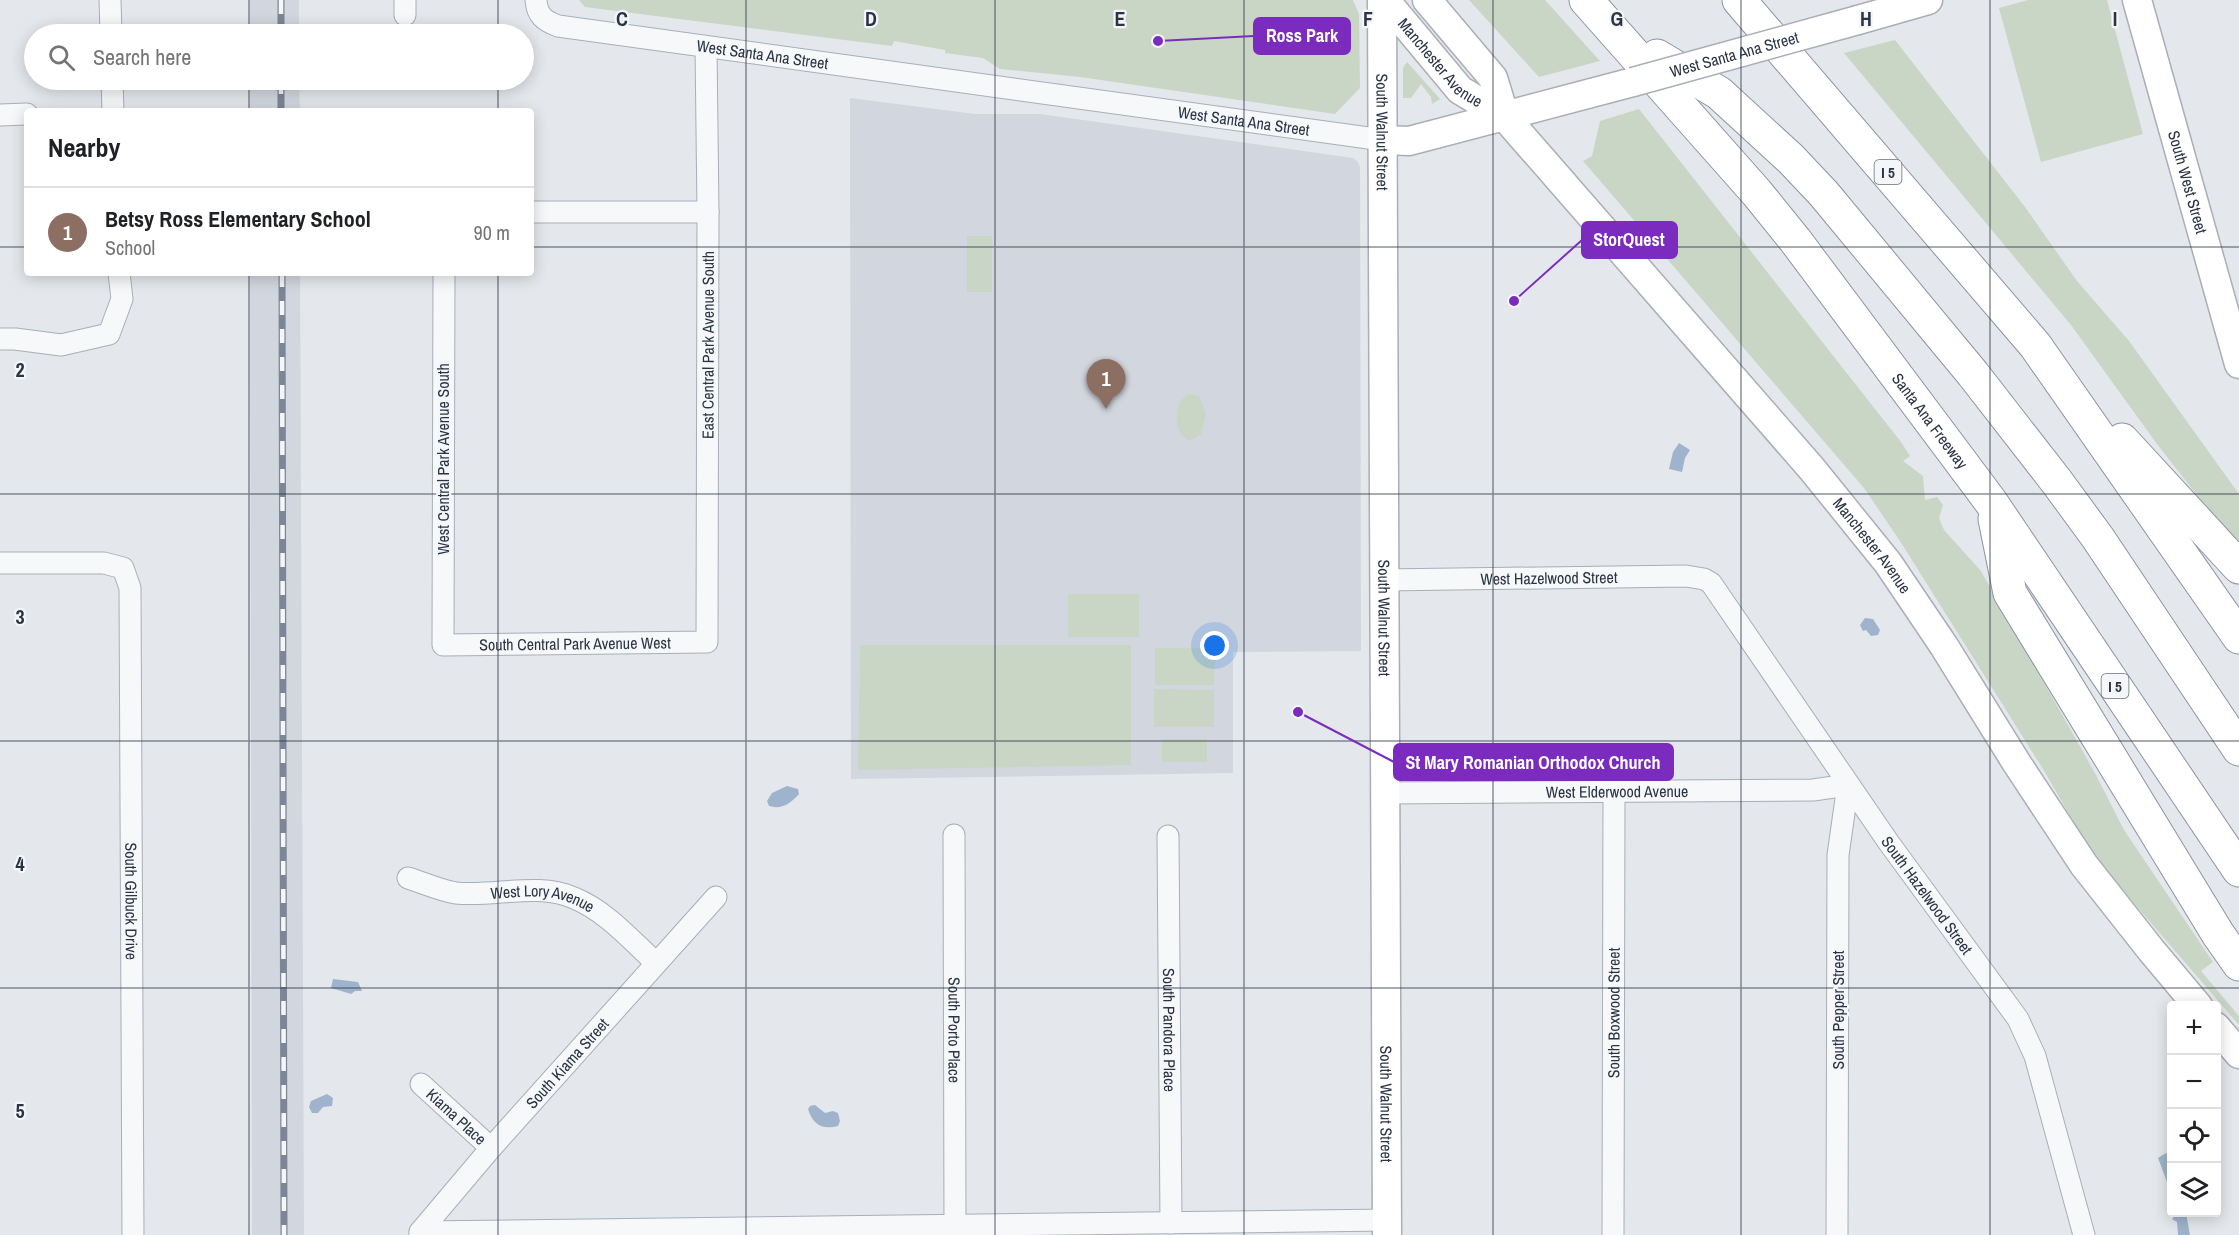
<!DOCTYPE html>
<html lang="en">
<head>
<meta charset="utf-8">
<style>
  :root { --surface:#fff; --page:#f6f6f6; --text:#202124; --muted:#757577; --line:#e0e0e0; --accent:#1a73e8 }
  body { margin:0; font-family:"Archivo Narrow",sans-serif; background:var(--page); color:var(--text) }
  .controls { position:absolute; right:18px; bottom:18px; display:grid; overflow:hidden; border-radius:6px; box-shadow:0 3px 15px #0003 }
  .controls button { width:54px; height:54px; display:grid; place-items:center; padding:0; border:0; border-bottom:2px solid var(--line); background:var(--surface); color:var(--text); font:30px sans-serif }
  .you { position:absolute; left:1215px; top:646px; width:21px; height:21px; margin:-15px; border:4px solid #fff; border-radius:50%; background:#1a73e8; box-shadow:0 0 0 9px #1a73e833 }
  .badge { display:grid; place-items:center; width:39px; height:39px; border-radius:50%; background:var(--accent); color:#fff; font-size:20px; font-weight:700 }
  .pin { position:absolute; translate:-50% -50px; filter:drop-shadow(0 2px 3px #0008) }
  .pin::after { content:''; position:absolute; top:32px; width:21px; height:18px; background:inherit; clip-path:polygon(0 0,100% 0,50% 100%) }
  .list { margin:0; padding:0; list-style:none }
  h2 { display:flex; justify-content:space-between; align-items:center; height:78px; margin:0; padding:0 24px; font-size:26px }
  h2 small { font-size:20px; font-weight:400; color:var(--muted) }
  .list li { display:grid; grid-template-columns:39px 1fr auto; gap:18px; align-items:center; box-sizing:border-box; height:90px; padding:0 24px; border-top:2px solid var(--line) }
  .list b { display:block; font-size:22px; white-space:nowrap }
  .list p { margin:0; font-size:20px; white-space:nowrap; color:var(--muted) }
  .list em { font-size:20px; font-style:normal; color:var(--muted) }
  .icon { flex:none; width:33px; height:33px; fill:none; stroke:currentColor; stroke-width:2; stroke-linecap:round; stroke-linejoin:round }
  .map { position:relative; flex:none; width:2239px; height:1235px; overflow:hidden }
  .search { position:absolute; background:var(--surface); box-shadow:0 3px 15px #0003; left:24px; top:24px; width:510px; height:66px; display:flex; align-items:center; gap:15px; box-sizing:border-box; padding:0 21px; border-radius:33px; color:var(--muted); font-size:22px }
  .panel { position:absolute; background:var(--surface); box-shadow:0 3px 15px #0003; left:24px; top:108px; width:510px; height:168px; border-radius:6px }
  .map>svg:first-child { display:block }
</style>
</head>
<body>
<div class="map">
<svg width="2239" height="1235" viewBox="0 0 2239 1235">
  <rect width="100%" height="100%" fill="#e4e7ec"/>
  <!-- built -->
  <g fill="#d2d6de">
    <rect x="250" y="0" width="49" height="34"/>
    <path d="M 250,80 L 299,80 L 300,111 L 250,111 Z"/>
    <path d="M 850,98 L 975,114 L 1040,114 L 1353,158 L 1358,162 L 1360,167 L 1361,651 L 1233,652 L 1233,773 L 851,779 Z"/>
    <path d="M 250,273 L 300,273 L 304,1235 L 252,1235 Z"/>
  </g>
  <!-- green -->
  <g fill="#c9d6c5">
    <path d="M 579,0 L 1353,0 L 1359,14 L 1360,88 L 1335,114 L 1080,77 L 1000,69 L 983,58 L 945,53 L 945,50 L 894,41 L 892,46 L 585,7 Z"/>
    <path d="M 1469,0 L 1545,0 L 1600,61 L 1539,77 Z"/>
    <path d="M 2028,0 L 2107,0 L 2143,134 L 2041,162 L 1999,8 Z"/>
    <path d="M 1895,40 L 2025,207 L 2077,281 L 2129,341 L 2239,494 L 2239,549 L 2157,444 L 2071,325 L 1844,53 Z"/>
    <path d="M 1407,62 L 1440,99 L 1432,104 L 1431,97 L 1421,84 L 1411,98 L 1403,98 L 1403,68 Z"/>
    <path d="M 1639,109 L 1901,442 L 1910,456 L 1903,461 L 1923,476 L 1925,500 L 1937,497 L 1943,505 L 1939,518 L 1944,530 L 1981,571 L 2095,773 L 2124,830 L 2213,962 L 2201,971 L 2239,1016 L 2239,1025 L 2094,857 L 2043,769 L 1900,541 L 1864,488 L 1583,161 L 1592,156 L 1600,121 Z"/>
    <rect x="967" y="236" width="25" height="56"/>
    <path d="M 1189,394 L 1199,396 L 1206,414 L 1201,434 L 1190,441 C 1174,434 1175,415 1180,401 Z"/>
    <rect x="1068" y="594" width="71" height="43"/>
    <path d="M 860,645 L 1131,645 L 1131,765 L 858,770 Z"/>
    <path d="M 1155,648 L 1215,648 L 1214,685 L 1155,685 Z"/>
    <path d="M 1154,689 L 1214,690 L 1214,727 L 1154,727 Z"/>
    <rect x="1162" y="739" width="45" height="23"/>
  </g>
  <!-- water -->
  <g fill="#9fb4cc">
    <path d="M 1679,443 L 1690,450 L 1685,458 L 1682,472 L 1669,469 L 1673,452 Z"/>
    <path d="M 1865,618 L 1873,619 L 1880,630 L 1878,635 L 1871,636 L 1866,630 L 1863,631 L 1860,625 Z"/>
    <path d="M 787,786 L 798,789 L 799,794 C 791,803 782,810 769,806 L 767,801 L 772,793 Z"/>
    <path d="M 333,979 L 358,982 L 362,991 L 355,991 L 351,994 L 331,988 Z"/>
    <path d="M 327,1094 L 333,1098 L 332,1106 L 323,1107 L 318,1113 L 312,1113 L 309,1107 L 311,1101 Z"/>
    <path d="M 815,1105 L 825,1113 L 833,1111 L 838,1113 L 840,1121 L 838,1126 C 822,1130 813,1125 808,1109 L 810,1106 Z"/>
    <path d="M 2166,1153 L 2172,1157 L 2171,1180 L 2167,1182 L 2158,1158 Z"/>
    <path d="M 2186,1213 L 2190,1235 L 2178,1235 L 2177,1222 L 2172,1219 L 2177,1213 Z"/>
  </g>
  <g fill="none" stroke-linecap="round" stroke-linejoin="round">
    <defs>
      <g id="street">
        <path d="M 110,0 L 111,34"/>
        <path d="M 405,0 L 405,15"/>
        <path id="s1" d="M 536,0 C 537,15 544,21 558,26 L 1383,140"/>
        <path d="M 112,80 L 113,111"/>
        <path d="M 0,115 L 27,114"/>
        <path d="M 531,212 L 708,212"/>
        <path id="s2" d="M 444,273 L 443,645 L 707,642 L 708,212 L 706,47"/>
        <path d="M 0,339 L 15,339 L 61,345 L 109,334 L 122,299 L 119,273"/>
        <path id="s3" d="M 0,563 L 104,563 L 123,568 L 130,588 L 133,1235"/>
        <path id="s4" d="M 1384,580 L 1686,576 L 1704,579 L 1711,583 L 1889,843 L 2018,1019 L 2035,1056 L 2084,1235"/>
        <path id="s5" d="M 1385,793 L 1813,790 L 1848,785 L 1838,855 L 1837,1235"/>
        <path id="s6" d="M 954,835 L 955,1226"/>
        <path id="s7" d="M 1168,836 L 1171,1223"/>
        <path id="s8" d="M 408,878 C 424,883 441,891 456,893 C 495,897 538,882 574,898 C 606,911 631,940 656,963"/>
        <path id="s9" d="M 421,1084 L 491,1148"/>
        <path d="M 420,1232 L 1387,1220"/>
        <path id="s10" d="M 420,1232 L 491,1148 L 716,897"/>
        <path id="s11" d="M 1613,1235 L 1614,791"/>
      </g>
      <g id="secondary">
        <path id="s12" d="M 1382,0 L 1387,1235"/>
        <path id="s13" d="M 1385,0 L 1460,90 L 1505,117 L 1812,469 L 1888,563 L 1944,646 L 2016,762 L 2084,865 L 2151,950 L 2198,1006"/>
        <path d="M 1427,0 L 1493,78 L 1505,117"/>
        <path id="s14" d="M 2137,0 L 2239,364"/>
        <path d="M 1858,20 L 1928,0"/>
        <path d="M 1383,140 L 1409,141 L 1633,82"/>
        <path d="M 2216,1027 L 2239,1054"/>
      </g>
      <g id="highway">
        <path id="s15" d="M 1586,0 L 1757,193 L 1795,240 L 1991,502 L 2239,870"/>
        <path d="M 1739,0 L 2035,345 L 2239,637"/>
        <path d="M 1657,56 L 1719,93 L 1791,159 L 1824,194 L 1973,374 L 2057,482 L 2098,538 L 2239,749"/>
        <path d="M 2122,440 L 2239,567"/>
        <path d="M 1995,519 L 2010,593 L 2218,934 L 2239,964"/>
      </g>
    </defs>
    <!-- street casing -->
    <use href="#street" stroke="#a9aeb7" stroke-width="23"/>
    <!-- secondary casing -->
    <use href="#secondary" stroke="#a9aeb7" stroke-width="31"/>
    <!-- highway casing -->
    <use href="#highway" stroke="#8b94a3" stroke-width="35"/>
    <!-- street -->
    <use href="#street" stroke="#f7f8fa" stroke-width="21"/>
    <!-- secondary -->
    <use href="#secondary" stroke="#fff" stroke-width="28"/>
    <!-- highway -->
    <use href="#highway" stroke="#fff" stroke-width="33"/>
    <defs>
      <g id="rail">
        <path d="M 281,0 L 281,34"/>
        <path d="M 281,80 L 281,111"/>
        <path d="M 282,273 L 284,1235"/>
      </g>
    </defs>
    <!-- rail casing -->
    <use href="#rail" stroke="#7d8696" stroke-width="7"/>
    <!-- rail -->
    <use href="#rail" stroke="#f4f6f9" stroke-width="4.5" stroke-dasharray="14" stroke-linecap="butt"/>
    <defs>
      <g id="secondary-bridge">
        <path id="s16" d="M 1633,82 L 1858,20"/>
      </g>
    </defs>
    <!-- secondary-bridge casing -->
    <use href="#secondary-bridge" stroke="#a9aeb7" stroke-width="31" stroke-linecap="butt"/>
    <!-- secondary-bridge -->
    <use href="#secondary-bridge" stroke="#fff" stroke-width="28"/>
  </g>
  <!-- grid -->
  <path fill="none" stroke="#2b3445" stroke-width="1.5" stroke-opacity="0.55" d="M 249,0 L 249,34M 498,0 L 498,34M 746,0 L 746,1235M 995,0 L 995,1235M 1244,0 L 1244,1235M 1493,0 L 1493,1235M 1741,0 L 1741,1235M 1990,0 L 1990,1235M 249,80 L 249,111M 498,80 L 498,111M 0,247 L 27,247M 531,247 L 2239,247M 249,273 L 249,1235M 498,273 L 498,1235M 0,494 L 2239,494M 0,741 L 2239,741M 0,988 L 2239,988"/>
  <g text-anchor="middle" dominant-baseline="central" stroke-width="4.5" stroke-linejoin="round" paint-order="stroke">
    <!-- shield labels -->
    <g fill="#f4f6f9" stroke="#676e7b" stroke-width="1.5">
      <rect x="1874.5" y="160" width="27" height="24" rx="4.5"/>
      <rect x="2101.5" y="674" width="27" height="24" rx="4.5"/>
    </g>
    <g font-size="15" font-weight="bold" fill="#2b3445">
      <text x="1888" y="172">I 5</text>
      <text x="2115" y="686">I 5</text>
    </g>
    <!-- street labels -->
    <g font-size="16" fill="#2b3445" stroke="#f4f6f9">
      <text stroke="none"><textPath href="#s16" startOffset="105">West Santa Ana Street</textPath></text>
      <text stroke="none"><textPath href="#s1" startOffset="243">West Santa Ana Street</textPath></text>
      <text stroke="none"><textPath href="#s13" startOffset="84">Manchester Avenue</textPath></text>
      <text stroke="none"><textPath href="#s1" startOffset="729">West Santa Ana Street</textPath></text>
      <text stroke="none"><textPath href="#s12" startOffset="132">South Walnut Street</textPath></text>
      <text stroke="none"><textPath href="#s14" startOffset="189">South West Street</textPath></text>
      <text stroke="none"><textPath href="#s2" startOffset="933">East Central Park Avenue South</textPath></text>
      <text stroke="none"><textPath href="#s15" startOffset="544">Santa Ana Freeway</textPath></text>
      <text transform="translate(443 459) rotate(-90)">West Central Park Avenue South</text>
      <text stroke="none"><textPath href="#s13" startOffset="734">Manchester Avenue</textPath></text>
      <text stroke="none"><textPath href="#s4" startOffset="165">West Hazelwood Street</textPath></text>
      <text stroke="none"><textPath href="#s12" startOffset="618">South Walnut Street</textPath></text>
      <text stroke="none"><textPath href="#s2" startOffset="504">South Central Park Avenue West</textPath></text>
      <text stroke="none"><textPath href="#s5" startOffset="232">West Elderwood Avenue</textPath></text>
      <text stroke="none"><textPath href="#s4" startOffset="708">South Hazelwood Street</textPath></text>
      <text stroke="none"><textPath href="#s3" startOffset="458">South Gilbuck Drive</textPath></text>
      <text stroke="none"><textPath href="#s8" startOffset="138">West Lory Avenue</textPath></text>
      <text transform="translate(1838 1010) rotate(-90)">South Pepper Street</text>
      <text stroke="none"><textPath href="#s11" startOffset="222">South Boxwood Street</textPath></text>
      <text stroke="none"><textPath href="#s7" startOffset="194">South Pandora Place</textPath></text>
      <text stroke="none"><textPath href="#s6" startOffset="195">South Porto Place</textPath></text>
      <text stroke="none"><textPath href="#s10" startOffset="224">South Kiama Street</textPath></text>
      <text stroke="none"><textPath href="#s12" startOffset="1104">South Walnut Street</textPath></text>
      <text stroke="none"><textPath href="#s9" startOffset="48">Kiama Place</textPath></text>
    </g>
  </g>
  <g font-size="20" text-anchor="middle" font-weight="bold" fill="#2b3445" stroke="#f4f6f9" stroke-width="4.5" stroke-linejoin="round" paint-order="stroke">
    <text x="622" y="26">C</text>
    <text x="871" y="26">D</text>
    <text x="1120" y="26">E</text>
    <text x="1368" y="26">F</text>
    <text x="1617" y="26">G</text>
    <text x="1866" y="26">H</text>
    <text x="2115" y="26">I</text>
    <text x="20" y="377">2</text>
    <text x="20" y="624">3</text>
    <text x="20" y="871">4</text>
    <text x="20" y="1118">5</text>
  </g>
  <!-- callouts -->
  <path fill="none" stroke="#7b2cbf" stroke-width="2" d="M1158 41L1254 36M1514 301L1582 240M1298 712L1394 762"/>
  <g fill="#7b2cbf" stroke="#f4f6f9" stroke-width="2">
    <circle cx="1158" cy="41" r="6"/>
    <circle cx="1514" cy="301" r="6"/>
    <circle cx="1298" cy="712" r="6"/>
  </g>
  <g fill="#7b2cbf" stroke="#7b2cbf" stroke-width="2">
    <rect x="1254" y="18" width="96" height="36" rx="6"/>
    <rect x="1582" y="222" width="95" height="36" rx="6"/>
    <rect x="1394" y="744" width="279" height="36" rx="6"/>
  </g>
  <g font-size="18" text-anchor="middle" font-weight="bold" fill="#fff">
    <text x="1302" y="42">Ross Park</text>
    <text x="1629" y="246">StorQuest</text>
    <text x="1533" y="769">St Mary Romanian Orthodox Church</text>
  </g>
</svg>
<div class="controls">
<button>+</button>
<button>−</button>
<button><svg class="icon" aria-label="locate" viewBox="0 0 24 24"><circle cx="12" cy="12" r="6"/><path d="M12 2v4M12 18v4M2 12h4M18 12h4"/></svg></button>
<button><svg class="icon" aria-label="layers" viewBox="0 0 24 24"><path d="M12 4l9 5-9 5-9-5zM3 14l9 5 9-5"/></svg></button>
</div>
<div class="you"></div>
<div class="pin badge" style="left:1106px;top:409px;background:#8d6e63">1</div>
<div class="search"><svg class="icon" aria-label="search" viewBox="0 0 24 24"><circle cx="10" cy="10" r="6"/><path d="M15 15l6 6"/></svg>Search here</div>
<section class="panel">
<h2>Nearby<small></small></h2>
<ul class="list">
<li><span class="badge" style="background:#8d6e63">1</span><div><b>Betsy Ross Elementary School</b><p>School</p></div><em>90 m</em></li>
</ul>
</section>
</div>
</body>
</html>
